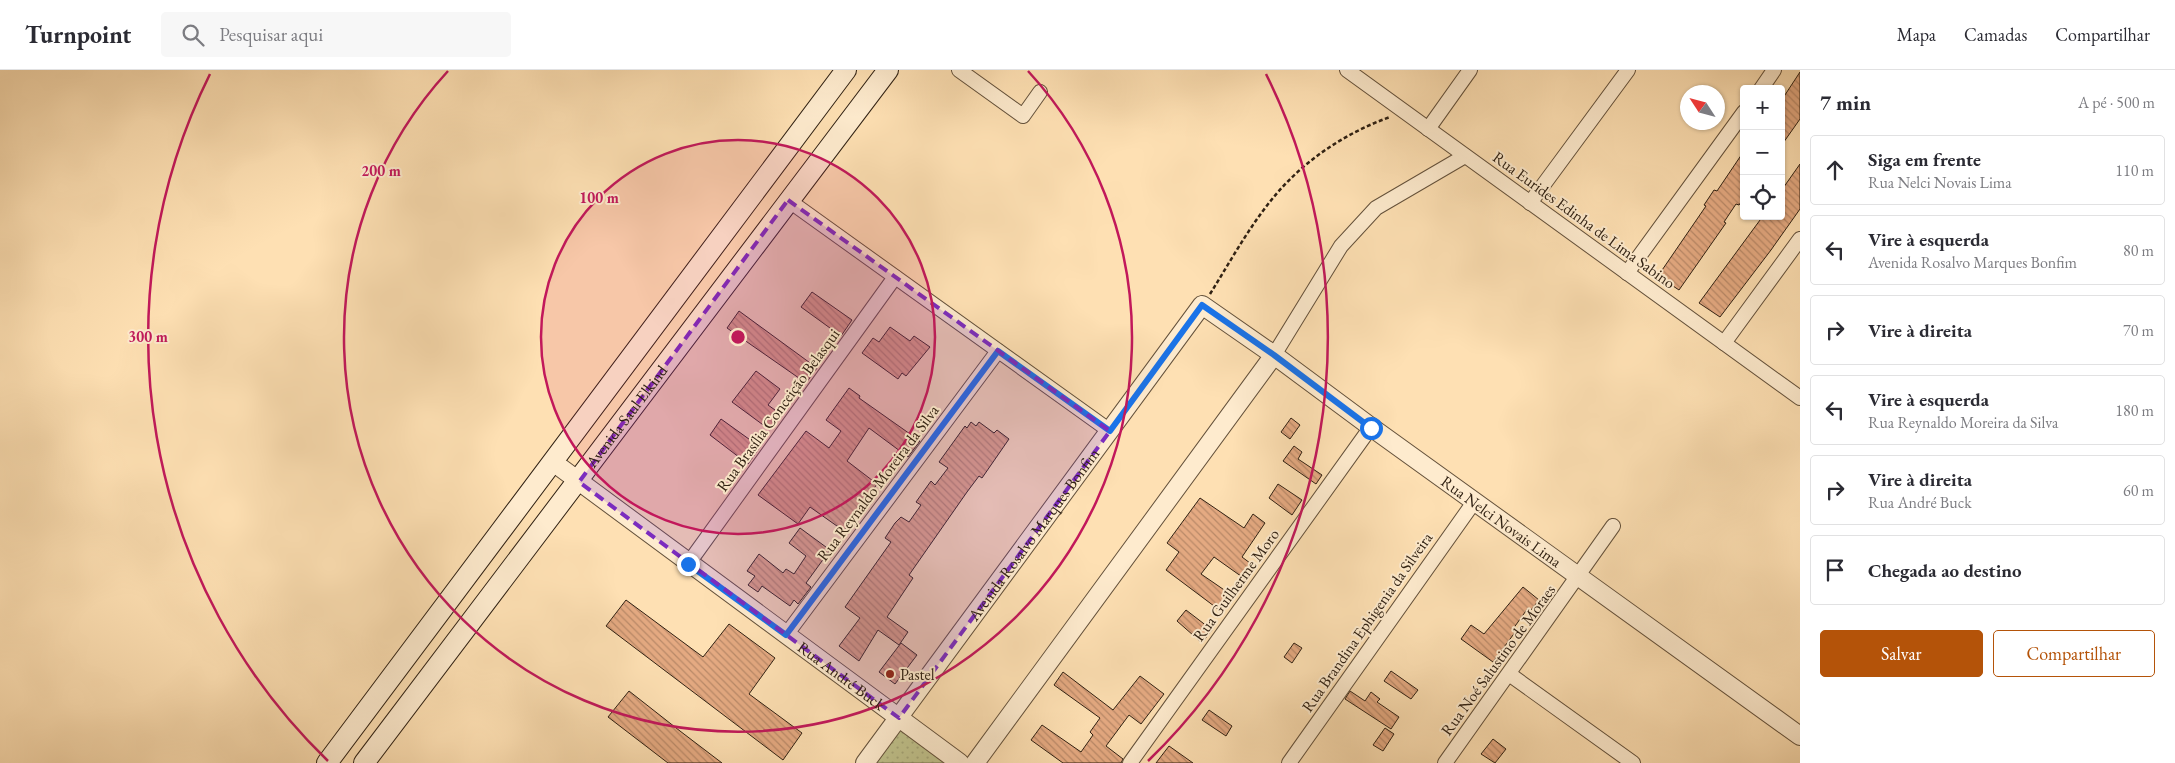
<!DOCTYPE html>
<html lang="pt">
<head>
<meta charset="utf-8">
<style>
  :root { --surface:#fff; --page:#f7f7f7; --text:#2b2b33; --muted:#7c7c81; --line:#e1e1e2; --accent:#b45309 }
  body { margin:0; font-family:"EB Garamond",serif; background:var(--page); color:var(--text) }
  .controls { position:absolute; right:15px; top:15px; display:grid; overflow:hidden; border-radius:5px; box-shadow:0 1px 4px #0004 }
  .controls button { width:45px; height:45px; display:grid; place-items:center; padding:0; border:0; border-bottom:1px solid var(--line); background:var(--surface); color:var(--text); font:25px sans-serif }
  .compass { position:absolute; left:1680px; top:15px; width:45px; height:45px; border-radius:50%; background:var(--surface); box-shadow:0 1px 4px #0004; rotate:306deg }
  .stop { position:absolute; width:15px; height:15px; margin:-11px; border:4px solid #1a73e8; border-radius:50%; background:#fff }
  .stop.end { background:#1a73e8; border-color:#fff; box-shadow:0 1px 5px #0008 }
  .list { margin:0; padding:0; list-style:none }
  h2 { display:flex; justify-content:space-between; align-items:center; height:65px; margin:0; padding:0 20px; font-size:21px }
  h2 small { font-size:16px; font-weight:400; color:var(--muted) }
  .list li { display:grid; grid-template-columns:32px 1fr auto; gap:15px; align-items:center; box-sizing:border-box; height:70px; margin:0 10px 10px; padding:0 10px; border:1px solid var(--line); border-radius:5px }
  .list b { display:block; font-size:19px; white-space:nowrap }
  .list p { margin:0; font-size:16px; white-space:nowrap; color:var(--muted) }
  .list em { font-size:16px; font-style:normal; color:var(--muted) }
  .actions { display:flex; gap:10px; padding:15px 20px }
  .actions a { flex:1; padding:11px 0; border:1px solid var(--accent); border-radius:5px; text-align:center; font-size:18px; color:var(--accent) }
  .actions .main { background:var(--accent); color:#fff }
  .icon { flex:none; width:28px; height:28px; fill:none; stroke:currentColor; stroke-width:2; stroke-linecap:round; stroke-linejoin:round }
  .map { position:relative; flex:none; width:1800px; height:693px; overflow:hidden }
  header { display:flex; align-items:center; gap:30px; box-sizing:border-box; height:70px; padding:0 25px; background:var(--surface); border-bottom:1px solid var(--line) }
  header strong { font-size:24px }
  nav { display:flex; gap:28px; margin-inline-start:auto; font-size:18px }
  .search { width:350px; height:45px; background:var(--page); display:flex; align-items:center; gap:12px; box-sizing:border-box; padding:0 18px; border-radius:5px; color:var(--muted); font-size:19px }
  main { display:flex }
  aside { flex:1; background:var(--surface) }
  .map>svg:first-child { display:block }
</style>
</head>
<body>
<header>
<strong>Turnpoint</strong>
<div class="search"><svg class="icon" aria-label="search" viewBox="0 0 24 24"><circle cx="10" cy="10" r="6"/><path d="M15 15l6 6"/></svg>Pesquisar aqui</div>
<nav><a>Mapa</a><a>Camadas</a><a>Compartilhar</a></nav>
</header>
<main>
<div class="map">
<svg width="1800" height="693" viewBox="0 0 1800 693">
  <defs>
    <pattern id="grass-dots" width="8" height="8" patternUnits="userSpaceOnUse" patternTransform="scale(1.25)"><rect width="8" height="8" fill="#c0c28c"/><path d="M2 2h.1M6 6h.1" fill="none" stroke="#a5a678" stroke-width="1.8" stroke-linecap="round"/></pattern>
    <pattern id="building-back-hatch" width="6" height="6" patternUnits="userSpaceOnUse" patternTransform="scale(1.25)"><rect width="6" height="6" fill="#e5aa82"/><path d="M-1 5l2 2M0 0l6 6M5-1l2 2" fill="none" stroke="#ba8a69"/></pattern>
  </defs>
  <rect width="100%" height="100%" fill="#fee0b3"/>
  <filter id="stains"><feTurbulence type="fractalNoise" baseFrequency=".004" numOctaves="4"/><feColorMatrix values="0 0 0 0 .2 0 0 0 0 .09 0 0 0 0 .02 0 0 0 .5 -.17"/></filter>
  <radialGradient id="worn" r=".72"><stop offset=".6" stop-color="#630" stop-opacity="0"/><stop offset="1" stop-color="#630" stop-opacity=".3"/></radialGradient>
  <!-- grass -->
  <path fill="url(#grass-dots)" stroke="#787250" d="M 900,659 L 950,693 L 875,693 Z"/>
  <!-- building -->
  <g fill="url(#building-back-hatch)" stroke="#302113">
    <path d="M 1800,2 L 1800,49 L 1781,76 L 1781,31 Z"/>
    <path d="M 1744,81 L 1744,128 L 1739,135 L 1736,134 L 1724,152 L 1726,153 L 1679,220 L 1658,206 L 1706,136 L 1704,135 L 1714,120 L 1717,121 Z"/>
    <path d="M 1800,94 L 1800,139 L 1771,180 L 1720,247 L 1699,233 L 1763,146 L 1781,146 L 1781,121 Z"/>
    <path d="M 812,222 L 852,250 L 841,266 L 801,237 Z"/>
    <path d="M 739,241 L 817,298 L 806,313 L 727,258 Z"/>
    <path d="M 890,257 L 910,271 L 914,266 L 930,277 L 906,306 L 902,303 L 898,309 L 862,283 L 873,268 L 879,272 Z"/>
    <path d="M 756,301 L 780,319 L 768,335 L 782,345 L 770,360 L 732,332 Z"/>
    <path d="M 849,318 L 860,326 L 859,328 L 920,371 L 908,387 L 869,358 L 847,391 L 877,414 L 857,444 L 844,461 L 810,437 L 798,454 L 758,425 L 806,361 L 829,378 L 841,361 L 826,350 Z"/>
    <path d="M 1291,348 L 1300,355 L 1290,369 L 1281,362 Z"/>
    <path d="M 721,349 L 760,377 L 748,394 L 710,365 Z"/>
    <path d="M 971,352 L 976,356 L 979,352 L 994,363 L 997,360 L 1009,369 L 982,408 L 979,406 L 967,422 L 909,505 L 913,508 L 887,547 L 908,562 L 899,575 L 878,560 L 859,591 L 839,576 L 860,548 L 845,537 L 891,472 L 885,468 L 895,453 L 901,447 L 909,452 L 921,435 L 916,432 L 931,411 L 935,415 L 948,398 L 939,392 L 965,356 L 967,358 Z"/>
    <path d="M 1294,376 L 1302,382 L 1298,389 L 1322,405 L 1316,414 L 1283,391 Z"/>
    <path d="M 1278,414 L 1302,430 L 1292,445 L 1269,428 Z"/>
    <path d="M 1200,428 L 1244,458 L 1253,444 L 1265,453 L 1242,487 L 1254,496 L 1245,509 L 1214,487 L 1201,504 L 1233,526 L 1222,542 L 1166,500 L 1179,482 L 1167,473 Z"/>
    <path d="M 800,458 L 830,480 L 806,513 L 811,517 L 798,534 L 794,530 L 790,536 L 762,516 L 758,522 L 748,515 L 755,506 L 747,501 L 759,484 L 783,503 L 786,499 L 794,504 L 806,486 L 789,473 Z"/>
    <path d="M 1523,517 L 1539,530 L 1531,540 L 1528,538 L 1513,559 L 1516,561 L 1493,592 L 1461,569 L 1471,555 L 1484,564 Z"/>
    <path d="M 626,530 L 703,587 L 729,554 L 775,588 L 749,624 L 802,663 L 783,690 L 606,556 Z"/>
    <path d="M 1186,540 L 1212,560 L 1202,573 L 1177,551 Z"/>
    <path d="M 901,573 L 917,585 L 895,614 L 879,602 Z"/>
    <path d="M 1294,573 L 1302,578 L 1292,593 L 1284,587 Z"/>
    <path d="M 1391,601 L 1418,620 L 1411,629 L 1384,611 Z"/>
    <path d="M 1063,602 L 1113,640 L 1140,606 L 1164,624 L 1141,654 L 1129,645 L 1106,676 L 1123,689 L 1121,693 L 1063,693 L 1031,670 L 1042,655 L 1081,682 L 1093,665 L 1090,662 L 1100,648 L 1054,615 Z"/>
    <path d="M 629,621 L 680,661 L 722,693 L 668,693 L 608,647 Z"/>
    <path d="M 1350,621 L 1365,631 L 1371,622 L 1380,629 L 1377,632 L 1399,647 L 1391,659 L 1345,629 Z"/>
    <path d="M 1209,640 L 1232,656 L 1226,666 L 1202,650 Z"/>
    <path d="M 1385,658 L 1394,664 L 1383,681 L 1373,675 Z"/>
    <path d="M 1493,669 L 1506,679 L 1495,693 L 1481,684 Z"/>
    <path d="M 1169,676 L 1193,693 L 1156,693 Z"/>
  </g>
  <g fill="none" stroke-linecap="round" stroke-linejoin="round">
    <defs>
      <g id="minor">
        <path d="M 959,0 L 1023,46 L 1040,22"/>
        <path d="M 1347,0 L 1800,328"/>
        <path d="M 1761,19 L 1774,0"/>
        <path d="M 1428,59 L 1470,0"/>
        <path d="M 788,130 L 1110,361"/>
        <path d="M 1530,133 L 1628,0"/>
        <path d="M 1627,203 L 1744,42"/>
        <path d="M 1724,273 L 1800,169"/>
        <path d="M 1274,285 L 1341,176 L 1376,138 L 1465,86"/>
        <path d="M 688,494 L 895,207"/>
        <path d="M 786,565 L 998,281"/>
        <path d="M 1509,604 L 1633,693"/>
        <path d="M 1130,693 L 1371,357"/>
        <path d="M 1289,693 L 1474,432"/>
        <path d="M 1445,693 L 1613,456"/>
      </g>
      <g id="tertiary">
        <path id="s1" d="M 553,392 L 960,693"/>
        <path id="s2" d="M 865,693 L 1202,235 L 1274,285 L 1371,357 L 1800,666"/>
        <path d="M 975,693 L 1274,285"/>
      </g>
      <g id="secondary">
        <path d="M 327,693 L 846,0"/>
        <path id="s3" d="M 364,693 L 888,0"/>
      </g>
    </defs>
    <!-- minor casing -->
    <use href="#minor" stroke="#64513b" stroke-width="16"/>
    <!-- tertiary casing -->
    <use href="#tertiary" stroke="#64513b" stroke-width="20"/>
    <!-- secondary casing -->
    <use href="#secondary" stroke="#302113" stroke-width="22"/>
    <!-- path -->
    <path stroke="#302113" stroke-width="2.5" stroke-dasharray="4 2.5" stroke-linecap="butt" d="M 1210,224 C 1230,192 1249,157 1273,128 C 1303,91 1345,63 1390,47"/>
    <!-- minor -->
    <use href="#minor" stroke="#feebce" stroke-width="14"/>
    <!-- tertiary -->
    <use href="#tertiary" stroke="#feebce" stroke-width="18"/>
    <!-- secondary -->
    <use href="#secondary" stroke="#feebce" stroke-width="20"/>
  </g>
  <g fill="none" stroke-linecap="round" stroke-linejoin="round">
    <!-- route -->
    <path stroke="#1a73e8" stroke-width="6" d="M 688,494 L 786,565 L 998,281 L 1110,361 L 1202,235 L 1274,285 L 1371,358"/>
  </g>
  <!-- marked area -->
  <path fill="#7b2cbf" fill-opacity="0.2" stroke="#7b2cbf" stroke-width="4" stroke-dasharray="10 6" stroke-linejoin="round" d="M 788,130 L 1110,361 L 899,648 L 579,412 Z"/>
  <!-- distance rings -->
  <circle cx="738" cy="267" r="197" fill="#c2185b" fill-opacity=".12"/>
  <g fill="none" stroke="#c2185b" stroke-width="2.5">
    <circle cx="738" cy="267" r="197"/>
    <path d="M1028 1A394 394 0 1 1 448 1"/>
    <path d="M328 691A590 590 0 0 1 210 4M1266 4A590 590 0 0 1 1148 691"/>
  </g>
  <!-- markers -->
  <circle fill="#8f2418" stroke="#feebce" stroke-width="2" cx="890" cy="604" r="5"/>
  <g text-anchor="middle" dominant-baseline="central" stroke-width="4" stroke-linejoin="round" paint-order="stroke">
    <!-- street labels -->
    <g font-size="16" fill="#302113" stroke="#feebce">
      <text transform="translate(1584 150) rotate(36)">Rua Eurides Edinha de Lima Sabino</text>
      <text transform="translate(778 340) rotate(-54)">Rua Brasília Conceição Belasqui</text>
      <text stroke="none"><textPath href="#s3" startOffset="435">Avenida Saul Elkind</textPath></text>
      <text transform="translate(878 413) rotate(-53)">Rua Reynaldo Moreira da Silva</text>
      <text stroke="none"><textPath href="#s2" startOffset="938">Rua Nelci Novais Lima</textPath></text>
      <text stroke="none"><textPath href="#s2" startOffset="284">Avenida Rosalvo Marques Bonfim</textPath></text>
      <text transform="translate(1236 515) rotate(-54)">Rua Guilherme Moro</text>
      <text transform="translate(1367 552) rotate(-55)">Rua Brandina Ephigenia da Silveira</text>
      <text transform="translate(1498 590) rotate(-54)">Rua Noé Salustino de Moraes</text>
      <text stroke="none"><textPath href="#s1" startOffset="359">Rua André Buck</textPath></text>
    </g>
    <!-- poi labels -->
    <g font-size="16" fill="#302113" stroke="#feebce" text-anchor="start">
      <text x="900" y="604">Pastel</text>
    </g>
  </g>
  <circle cx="738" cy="267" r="8" fill="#c2185b" stroke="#feebce" stroke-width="2.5"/>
  <g font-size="15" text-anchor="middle" font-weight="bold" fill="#c2185b" stroke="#feebce" stroke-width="4" stroke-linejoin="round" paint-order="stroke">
    <text x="381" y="106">200 m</text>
    <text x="599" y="133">100 m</text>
    <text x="148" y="272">300 m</text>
  </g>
  <rect width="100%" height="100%" filter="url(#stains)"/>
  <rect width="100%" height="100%" fill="url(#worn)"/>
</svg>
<div class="controls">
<button>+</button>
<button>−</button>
<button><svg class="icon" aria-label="locate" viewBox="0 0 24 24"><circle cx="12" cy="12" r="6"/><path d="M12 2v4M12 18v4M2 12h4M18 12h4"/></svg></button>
</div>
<svg class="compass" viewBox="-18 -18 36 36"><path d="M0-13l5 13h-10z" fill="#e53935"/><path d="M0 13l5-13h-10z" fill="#7c7c81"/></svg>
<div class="stop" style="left:1371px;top:358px"></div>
<div class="stop end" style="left:688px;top:494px"></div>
</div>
<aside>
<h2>7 min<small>A pé · 500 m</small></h2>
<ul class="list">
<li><svg class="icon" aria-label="ahead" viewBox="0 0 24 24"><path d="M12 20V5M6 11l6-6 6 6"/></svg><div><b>Siga em frente</b><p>Rua Nelci Novais Lima</p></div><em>110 m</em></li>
<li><svg class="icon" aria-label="left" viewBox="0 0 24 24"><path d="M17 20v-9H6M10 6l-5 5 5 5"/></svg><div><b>Vire à esquerda</b><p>Avenida Rosalvo Marques Bonfim</p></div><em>80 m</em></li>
<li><svg class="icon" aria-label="right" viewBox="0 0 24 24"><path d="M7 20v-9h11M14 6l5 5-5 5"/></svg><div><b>Vire à direita</b></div><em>70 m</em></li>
<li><svg class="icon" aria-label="left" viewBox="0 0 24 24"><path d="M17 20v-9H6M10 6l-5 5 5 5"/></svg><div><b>Vire à esquerda</b><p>Rua Reynaldo Moreira da Silva</p></div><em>180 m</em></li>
<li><svg class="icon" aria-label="right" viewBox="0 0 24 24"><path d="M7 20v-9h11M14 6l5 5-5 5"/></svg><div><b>Vire à direita</b><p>Rua André Buck</p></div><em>60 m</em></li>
<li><svg class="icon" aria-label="arrive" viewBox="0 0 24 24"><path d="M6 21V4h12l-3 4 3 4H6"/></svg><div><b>Chegada ao destino</b></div></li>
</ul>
<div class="actions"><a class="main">Salvar</a><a>Compartilhar</a></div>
</aside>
</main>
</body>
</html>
